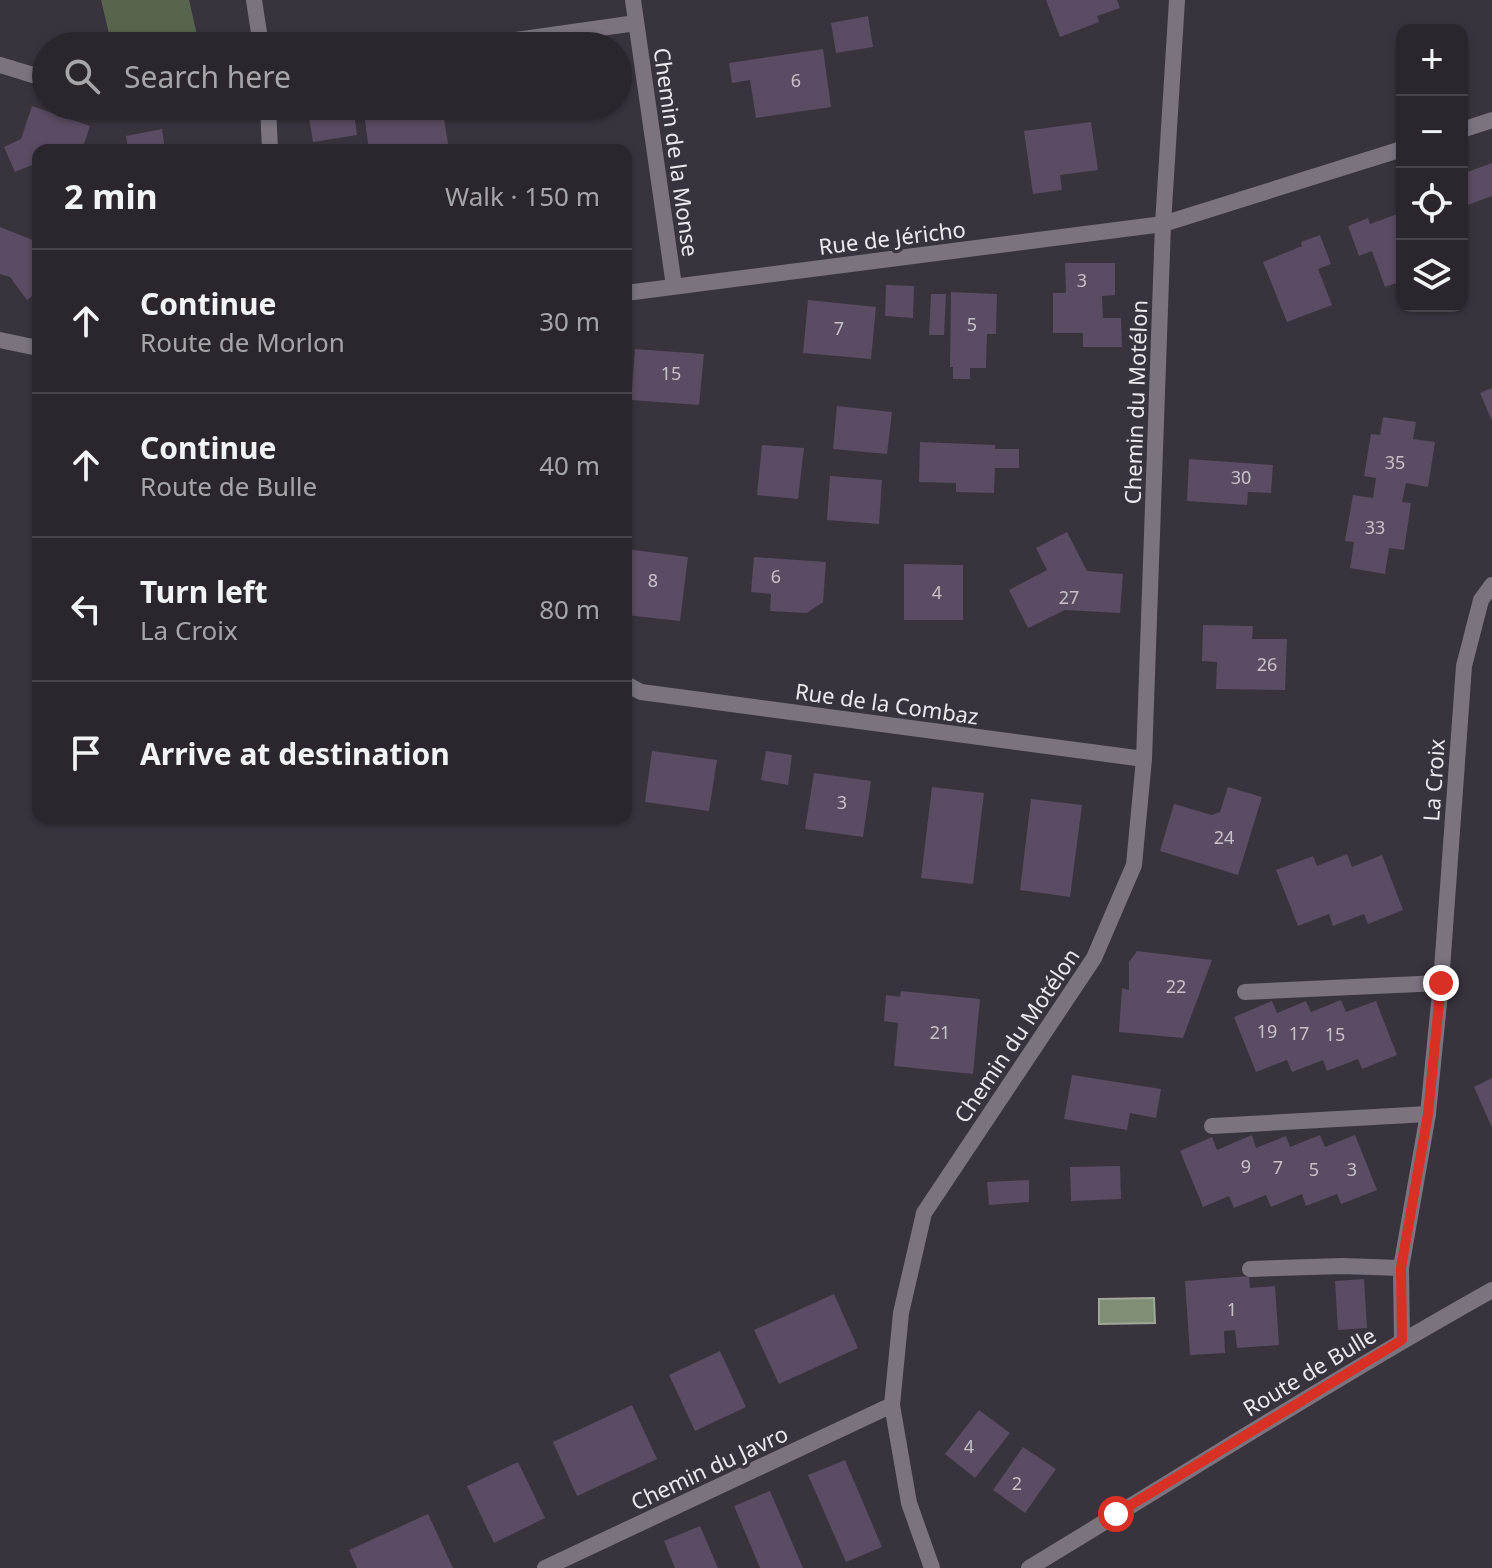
<!DOCTYPE html>
<html lang="en">
<head>
<meta charset="utf-8">
<style>
  :root { --surface:#2b262e; --page:#332e36; --text:#f1f3f6; --muted:#a6a5aa; --line:#47434a }
  body { margin:0; font-family:"Noto Sans",sans-serif; background:var(--page); color:var(--text) }
  .controls { position:absolute; right:24px; top:24px; display:grid; overflow:hidden; border-radius:16px; box-shadow:0 2px 6px #0004 }
  .controls button { width:72px; height:72px; display:grid; place-items:center; padding:0; border:0; border-bottom:2px solid var(--line); background:var(--surface); color:var(--text); font:40px sans-serif }
  .stop { position:absolute; width:24px; height:24px; margin:-18px; border:6px solid #d93025; border-radius:50%; background:#fff }
  .stop.end { background:#d93025; border-color:#fff; box-shadow:0 2px 8px #0008 }
  .list { margin:0; padding:0; list-style:none }
  h2 { display:flex; justify-content:space-between; align-items:center; height:104px; margin:0; padding:0 32px; font-size:34px }
  h2 small { font-size:26px; font-weight:400; color:var(--muted) }
  .list li { display:grid; grid-template-columns:52px 1fr auto; gap:24px; align-items:center; box-sizing:border-box; height:144px; padding:0 32px; border-top:2px solid var(--line) }
  .list b { display:block; font-size:30px; white-space:nowrap }
  .list p { margin:0; font-size:26px; white-space:nowrap; color:var(--muted) }
  .list em { font-size:26px; font-style:normal; color:var(--muted) }
  .icon { flex:none; width:44px; height:44px; fill:none; stroke:currentColor; stroke-width:2; stroke-linecap:round; stroke-linejoin:round }
  .map { position:relative; flex:none; width:1492px; height:1568px; overflow:hidden }
  .search { position:absolute; background:var(--surface); box-shadow:0 2px 6px #0004; left:32px; top:32px; width:600px; height:88px; display:flex; align-items:center; gap:20px; box-sizing:border-box; padding:0 28px; border-radius:44px; color:var(--muted); font-size:30px }
  .panel { position:absolute; background:var(--surface); box-shadow:0 2px 6px #0004; left:32px; top:144px; width:600px; height:680px; border-radius:16px }
  .map>svg:first-child { display:block }
</style>
</head>
<body>
<div class="map">
<svg width="1492" height="1568" viewBox="0 0 1492 1568">
  <rect width="100%" height="100%" fill="#39333d"/>
  <!-- green -->
  <path fill="#59644f" d="M 101,0 L 189,0 L 198,39 L 169,46 L 112,46 Z"/>
  <!-- water -->
  <path fill="#808e75" stroke="#a0a999" stroke-width="2" d="M 1154,1298 L 1155,1323 L 1099,1324 L 1099,1299 Z"/>
  <!-- building -->
  <g fill="#5a4c62">
    <path d="M 1046,0 L 1117,0 L 1120,8 L 1097,16 L 1099,22 L 1060,37 Z"/>
    <path d="M 868,16 L 873,47 L 836,53 L 831,23 Z"/>
    <path d="M 823,49 L 831,107 L 756,118 L 750,80 L 732,83 L 729,63 Z"/>
    <path d="M 32,106 L 90,126 L 82,150 L 38,150 L 38,165 L 34,164 L 15,172 L 4,147 L 21,139 Z"/>
    <path d="M 342,106 L 353,106 L 357,135 L 313,142 L 308,111 Z"/>
    <path d="M 417,106 L 442,106 L 449,150 L 369,150 L 364,114 Z"/>
    <path d="M 1091,122 L 1098,170 L 1060,175 L 1062,190 L 1033,194 L 1024,131 Z"/>
    <path d="M 162,129 L 165,150 L 128,150 L 126,136 Z"/>
    <path d="M 1492,163 L 1492,196 L 1462,207 L 1462,174 Z"/>
    <path d="M 1402,202 L 1402,281 L 1385,287 L 1372,251 L 1359,256 L 1348,226 L 1368,218 L 1370,224 L 1400,213 L 1396,204 Z"/>
    <path d="M 0,227 L 38,242 L 38,292 L 27,300 L 10,277 L 0,274 Z"/>
    <path d="M 1320,235 L 1331,264 L 1318,269 L 1332,305 L 1287,322 L 1263,262 L 1302,246 L 1301,242 Z"/>
    <path d="M 1065,263 L 1115,263 L 1115,295 L 1102,296 L 1103,318 L 1121,318 L 1122,347 L 1083,347 L 1083,333 L 1053,333 L 1053,293 L 1066,293 Z"/>
    <path d="M 886,285 L 914,286 L 913,318 L 885,316 Z"/>
    <path d="M 951,292 L 997,294 L 996,334 L 987,334 L 986,368 L 970,368 L 970,379 L 953,379 L 953,367 L 950,367 Z"/>
    <path d="M 931,294 L 946,294 L 944,335 L 929,335 Z"/>
    <path d="M 808,300 L 876,307 L 871,359 L 803,353 Z"/>
    <path d="M 635,349 L 704,354 L 699,405 L 631,400 Z"/>
    <path d="M 1492,388 L 1492,421 L 1480,393 Z"/>
    <path d="M 837,406 L 892,412 L 887,454 L 833,449 Z"/>
    <path d="M 1383,417 L 1416,422 L 1413,439 L 1435,442 L 1428,487 L 1406,483 L 1402,502 L 1411,503 L 1404,550 L 1389,548 L 1385,574 L 1350,568 L 1354,542 L 1345,541 L 1353,495 L 1373,498 L 1376,478 L 1364,476 L 1371,434 L 1380,435 Z"/>
    <path d="M 920,442 L 995,445 L 995,449 L 1019,449 L 1019,468 L 995,468 L 994,493 L 956,492 L 956,483 L 919,482 Z"/>
    <path d="M 762,445 L 804,448 L 798,499 L 757,495 Z"/>
    <path d="M 1189,459 L 1273,465 L 1271,493 L 1248,492 L 1247,505 L 1187,501 Z"/>
    <path d="M 830,476 L 882,480 L 879,524 L 827,520 Z"/>
    <path d="M 1067,532 L 1087,571 L 1123,574 L 1120,613 L 1065,610 L 1028,628 L 1009,590 L 1047,570 L 1036,548 Z"/>
    <path d="M 626,549 L 688,557 L 680,621 L 626,615 Z"/>
    <path d="M 754,557 L 826,562 L 823,602 L 807,613 L 770,611 L 771,594 L 751,592 Z"/>
    <path d="M 904,564 L 963,565 L 963,620 L 904,620 Z"/>
    <path d="M 1203,625 L 1253,626 L 1252,639 L 1287,639 L 1285,690 L 1216,689 L 1217,662 L 1202,661 Z"/>
    <path d="M 652,751 L 717,760 L 709,811 L 645,802 Z"/>
    <path d="M 766,751 L 792,755 L 788,785 L 761,780 Z"/>
    <path d="M 814,773 L 871,781 L 863,837 L 805,829 Z"/>
    <path d="M 932,787 L 984,793 L 973,884 L 921,878 Z"/>
    <path d="M 1228,787 L 1262,797 L 1238,875 L 1160,851 L 1174,804 L 1212,815 L 1220,812 Z"/>
    <path d="M 1031,799 L 1082,805 L 1070,897 L 1020,890 Z"/>
    <path d="M 1347,854 L 1352,867 L 1382,855 L 1403,910 L 1368,924 L 1364,914 L 1333,926 L 1329,914 L 1298,926 L 1276,870 L 1313,856 L 1317,866 Z"/>
    <path d="M 1137,951 L 1212,960 L 1183,1038 L 1119,1032 L 1122,988 L 1129,990 L 1129,962 Z"/>
    <path d="M 901,991 L 980,999 L 973,1074 L 894,1066 L 898,1023 L 884,1021 L 886,995 L 900,997 Z"/>
    <path d="M 1341,1000 L 1346,1012 L 1376,1001 L 1397,1055 L 1362,1069 L 1358,1059 L 1327,1071 L 1323,1060 L 1292,1072 L 1287,1060 L 1256,1072 L 1234,1017 L 1272,1001 L 1277,1013 L 1306,1001 L 1311,1012 Z"/>
    <path d="M 1072,1075 L 1161,1089 L 1156,1118 L 1130,1113 L 1127,1130 L 1064,1119 Z"/>
    <path d="M 1492,1078 L 1492,1128 L 1474,1087 Z"/>
    <path d="M 1252,1135 L 1256,1148 L 1286,1136 L 1290,1147 L 1320,1135 L 1325,1147 L 1355,1135 L 1377,1190 L 1341,1204 L 1337,1194 L 1306,1206 L 1302,1194 L 1271,1207 L 1266,1195 L 1234,1208 L 1229,1196 L 1203,1207 L 1180,1151 L 1212,1137 L 1217,1150 Z"/>
    <path d="M 1120,1166 L 1121,1199 L 1071,1201 L 1070,1167 Z"/>
    <path d="M 1029,1180 L 1029,1202 L 989,1205 L 987,1182 Z"/>
    <path d="M 1249,1276 L 1250,1288 L 1275,1286 L 1279,1345 L 1237,1348 L 1235,1330 L 1224,1331 L 1225,1353 L 1190,1355 L 1185,1281 Z"/>
    <path d="M 1364,1279 L 1367,1328 L 1338,1330 L 1335,1281 Z"/>
    <path d="M 834,1294 L 858,1348 L 779,1384 L 754,1330 Z"/>
    <path d="M 720,1351 L 746,1407 L 695,1431 L 669,1375 Z"/>
    <path d="M 632,1405 L 657,1459 L 577,1496 L 553,1442 Z"/>
    <path d="M 979,1410 L 1010,1433 L 975,1478 L 945,1454 Z"/>
    <path d="M 1023,1447 L 1056,1469 L 1025,1513 L 993,1490 Z"/>
    <path d="M 845,1460 L 882,1547 L 846,1562 L 808,1475 Z"/>
    <path d="M 518,1462 L 545,1518 L 494,1543 L 467,1486 Z"/>
    <path d="M 770,1491 L 803,1568 L 760,1568 L 734,1506 Z"/>
    <path d="M 428,1514 L 453,1568 L 357,1568 L 349,1550 Z"/>
    <path d="M 700,1526 L 718,1568 L 675,1568 L 664,1541 Z"/>
  </g>
  <g fill="none" stroke-linecap="round" stroke-linejoin="round">
    <!-- minor -->
    <g stroke="#7b747f" stroke-width="16">
      <path d="M 254,0 L 261,46"/>
      <path d="M 633,0 L 674,286"/>
      <path d="M 473,46 L 636,23"/>
      <path d="M 0,65 L 46,79"/>
      <path d="M 268,106 L 270,150"/>
      <path d="M 1462,130 L 1492,120"/>
      <path d="M 626,293 L 1163,224 L 1402,149"/>
      <path d="M 0,340 L 38,348"/>
      <path d="M 626,684 L 641,692 L 1144,759"/>
      <path d="M 1245,992 L 1441,983"/>
      <path d="M 1212,1126 L 1428,1114"/>
      <path d="M 1250,1269 L 1342,1266 L 1401,1268"/>
      <path d="M 1402,1340 L 1401,1268 L 1428,1114 L 1441,983 L 1464,666 L 1481,600 L 1492,585"/>
      <path d="M 545,1568 L 892,1405"/>
      <path d="M 932,1568 L 909,1503 L 892,1405 L 901,1313 L 924,1213 L 1094,958 L 1134,865 L 1144,759 L 1163,224 L 1177,0"/>
    </g>
    <!-- tertiary -->
    <path stroke="#7b747f" stroke-width="16" d="M 1029,1568 C 1183,1475 1335,1378 1492,1290"/>
  </g>
  <g fill="none" stroke-linecap="round" stroke-linejoin="round">
    <!-- route -->
    <path stroke="#d93025" stroke-width="10" d="M 1116,1514 L 1402,1340 L 1401,1268 L 1428,1114 L 1441,983"/>
  </g>
  <g text-anchor="middle" dominant-baseline="central" stroke-width="7" stroke-linejoin="round" paint-order="stroke">
    <!-- number labels -->
    <g font-size="18" fill="#c8c1cb">
      <text x="796" y="80">6</text>
      <text x="1082" y="280">3</text>
      <text x="972" y="324">5</text>
      <text x="839" y="328">7</text>
      <text x="671" y="373">15</text>
      <text x="1395" y="462">35</text>
      <text x="1241" y="477">30</text>
      <text x="1375" y="527">33</text>
      <text x="776" y="576">6</text>
      <text x="653" y="580">8</text>
      <text x="937" y="592">4</text>
      <text x="1069" y="597">27</text>
      <text x="1267" y="664">26</text>
      <text x="842" y="802">3</text>
      <text x="1224" y="837">24</text>
      <text x="1176" y="986">22</text>
      <text x="1267" y="1031">19</text>
      <text x="940" y="1032">21</text>
      <text x="1299" y="1033">17</text>
      <text x="1335" y="1034">15</text>
      <text x="1246" y="1166">9</text>
      <text x="1278" y="1167">7</text>
      <text x="1314" y="1169">5</text>
      <text x="1352" y="1169">3</text>
      <text x="1232" y="1309">1</text>
      <text x="969" y="1446">4</text>
      <text x="1017" y="1483">2</text>
    </g>
    <!-- street labels -->
    <g font-size="22" fill="#ece8ee" stroke="#39333d">
      <text transform="translate(677 152) rotate(82)">Chemin de la Monse</text>
      <text transform="translate(892 237) rotate(-7)">Rue de Jéricho</text>
      <text transform="translate(1135 402) rotate(-88)">Chemin du Motélon</text>
      <text transform="translate(887 703) rotate(8)">Rue de la Combaz</text>
      <text transform="translate(1433 780) rotate(-86)">La Croix</text>
      <text transform="translate(1016 1035) rotate(-56)">Chemin du Motélon</text>
      <text transform="translate(1309 1371) rotate(-31)">Route de Bulle</text>
      <text transform="translate(709 1467) rotate(-25)">Chemin du Javro</text>
    </g>
  </g>
</svg>
<div class="controls">
<button>+</button>
<button>−</button>
<button><svg class="icon" aria-label="locate" viewBox="0 0 24 24"><circle cx="12" cy="12" r="6"/><path d="M12 2v4M12 18v4M2 12h4M18 12h4"/></svg></button>
<button><svg class="icon" aria-label="layers" viewBox="0 0 24 24"><path d="M12 4l9 5-9 5-9-5zM3 14l9 5 9-5"/></svg></button>
</div>
<div class="stop" style="left:1116px;top:1514px"></div>
<div class="stop end" style="left:1441px;top:983px"></div>
<div class="search"><svg class="icon" aria-label="search" viewBox="0 0 24 24"><circle cx="10" cy="10" r="6"/><path d="M15 15l6 6"/></svg>Search here</div>
<section class="panel">
<h2>2 min<small>Walk · 150 m</small></h2>
<ul class="list">
<li><svg class="icon" aria-label="ahead" viewBox="0 0 24 24"><path d="M12 20V5M6 11l6-6 6 6"/></svg><div><b>Continue</b><p>Route de Morlon</p></div><em>30 m</em></li>
<li><svg class="icon" aria-label="ahead" viewBox="0 0 24 24"><path d="M12 20V5M6 11l6-6 6 6"/></svg><div><b>Continue</b><p>Route de Bulle</p></div><em>40 m</em></li>
<li><svg class="icon" aria-label="left" viewBox="0 0 24 24"><path d="M17 20v-9H6M10 6l-5 5 5 5"/></svg><div><b>Turn left</b><p>La Croix</p></div><em>80 m</em></li>
<li><svg class="icon" aria-label="arrive" viewBox="0 0 24 24"><path d="M6 21V4h12l-3 4 3 4H6"/></svg><div><b>Arrive at destination</b></div></li>
</ul>
</section>
</div>
</body>
</html>
